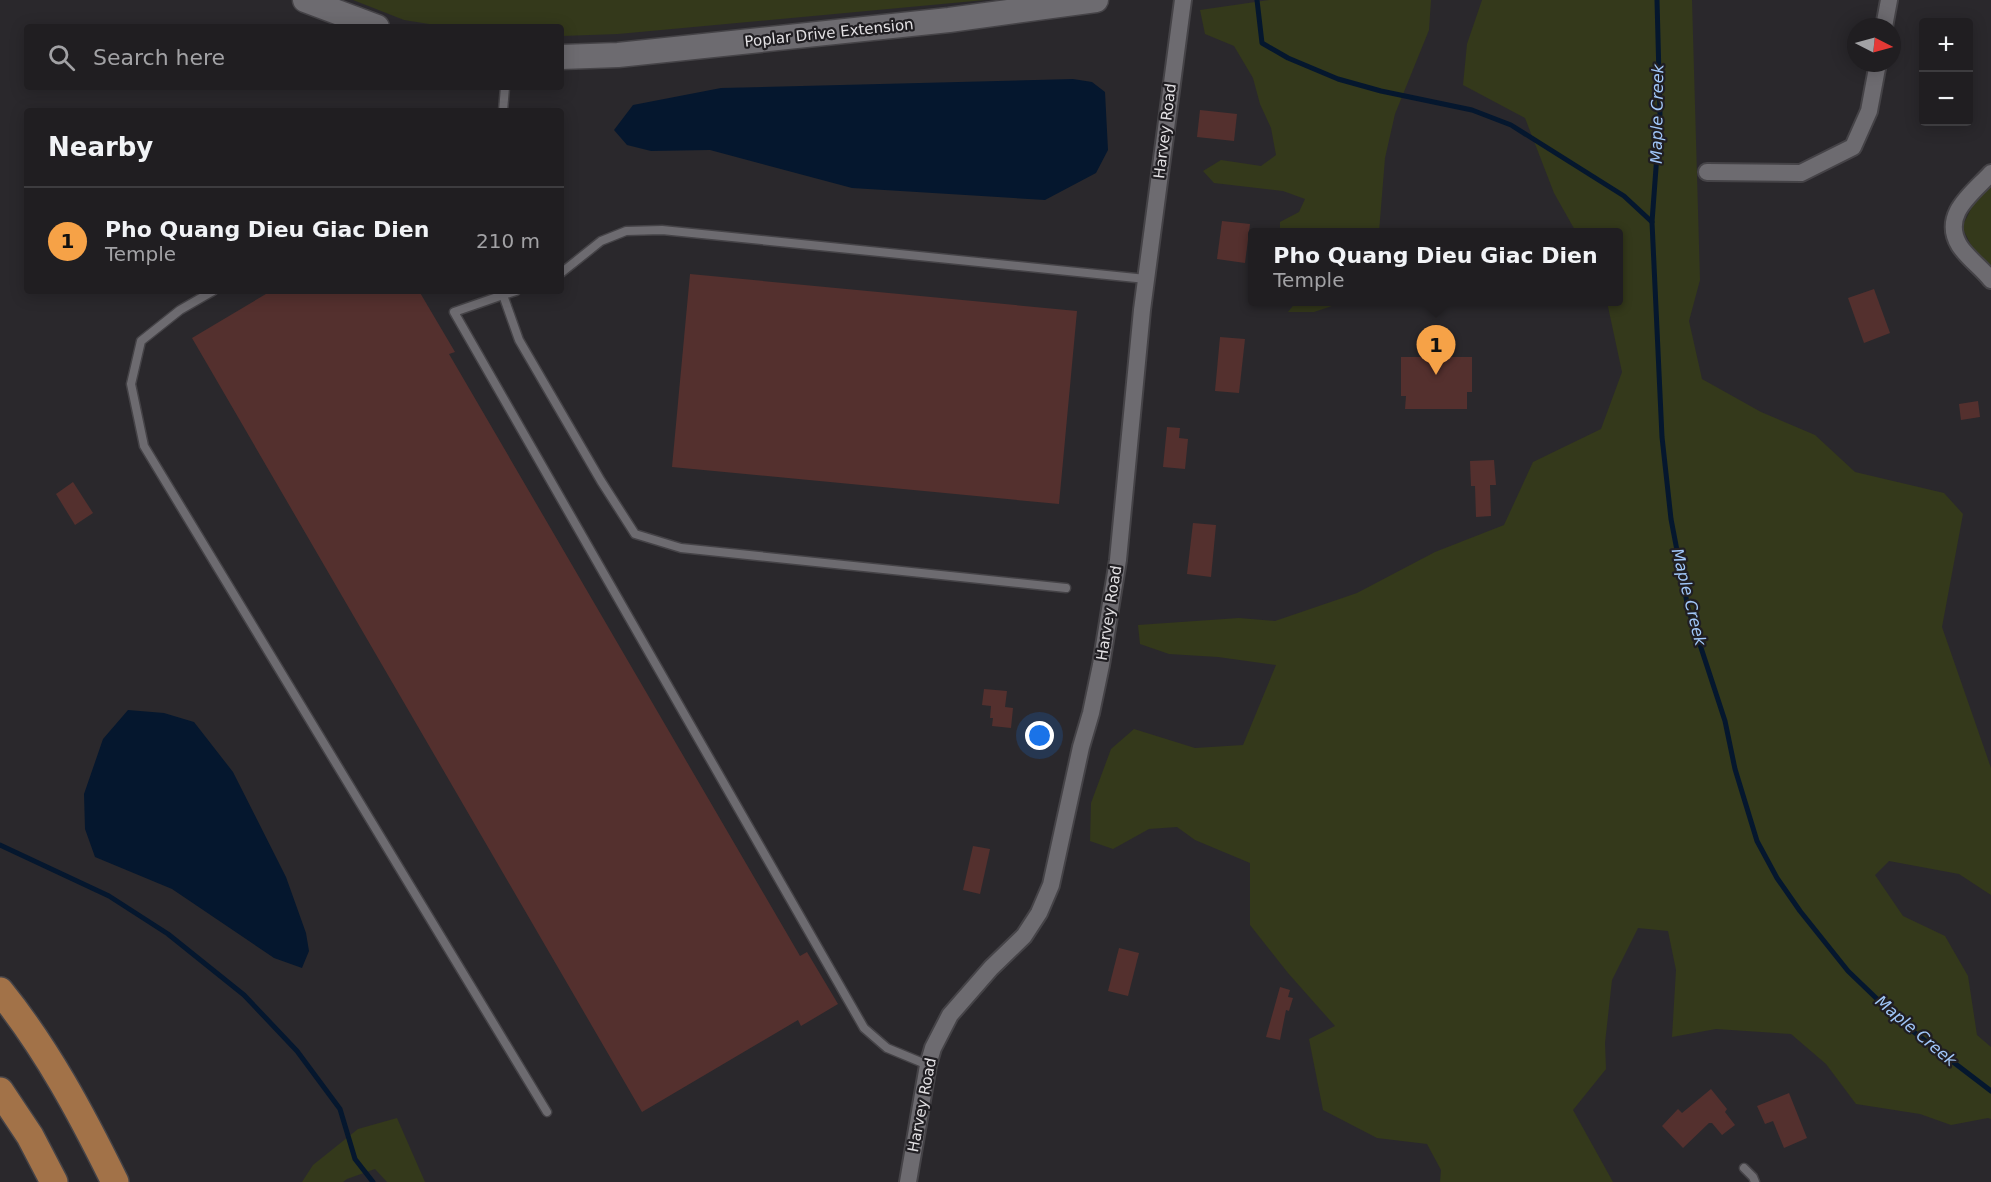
<!DOCTYPE html>
<html lang="en">
<head>
<meta charset="utf-8">
<style>
  :root { --surface:#201e21; --page:#2d2b2e; --text:#f1f3f6; --muted:#a2a2a5; --line:#3d3c3f; --accent:#f6a247 }
  body { margin:0; font-family:"DejaVu Sans",sans-serif; background:var(--page); color:var(--text) }
  .controls { position:absolute; right:18px; top:18px; display:grid; overflow:hidden; border-radius:6px; box-shadow:0 3px 15px #0003 }
  .controls button { width:54px; height:54px; display:grid; place-items:center; padding:0; border:0; border-bottom:2px solid var(--line); background:var(--surface); color:var(--text); font:30px sans-serif }
  .compass { position:absolute; left:1847px; top:18px; width:54px; height:54px; border-radius:50%; background:var(--surface); box-shadow:0 3px 15px #0003; rotate:96deg }
  .you { position:absolute; left:1040px; top:736px; width:21px; height:21px; margin:-15px; border:4px solid #fff; border-radius:50%; background:#1a73e8; box-shadow:0 0 0 9px #1a73e833 }
  .badge { display:grid; place-items:center; width:39px; height:39px; border-radius:50%; background:var(--accent); color:#111; font-size:20px; font-weight:700 }
  .pin { position:absolute; translate:-50% -50px; filter:drop-shadow(0 2px 3px #0008) }
  .pin::after { content:''; position:absolute; top:32px; width:21px; height:18px; background:inherit; clip-path:polygon(0 0,100% 0,50% 100%) }
  .popup { position:absolute; left:1248px; top:228px; width:375px; height:78px; box-sizing:border-box; display:grid; place-content:center; border-radius:6px; background:var(--surface); filter:drop-shadow(0 2px 4px #0005); font-size:20px; white-space:nowrap; color:var(--muted) }
  .popup b { font-size:22px; color:var(--text) }
  .popup::after { content:''; position:absolute; left:50%; top:100%; margin-left:-12px; border:12px solid transparent; border-top-color:var(--surface) }
  .list { margin:0; padding:0; list-style:none }
  h2 { display:flex; justify-content:space-between; align-items:center; height:78px; margin:0; padding:0 24px; font-size:26px }
  h2 small { font-size:20px; font-weight:400; color:var(--muted) }
  .list li { display:grid; grid-template-columns:39px 1fr auto; gap:18px; align-items:center; box-sizing:border-box; height:108px; padding:0 24px; border-top:2px solid var(--line) }
  .list b { display:block; font-size:22px; white-space:nowrap }
  .list p { margin:0; font-size:20px; white-space:nowrap; color:var(--muted) }
  .list em { font-size:20px; font-style:normal; color:var(--muted) }
  .icon { flex:none; width:33px; height:33px; fill:none; stroke:currentColor; stroke-width:2; stroke-linecap:round; stroke-linejoin:round }
  .map { position:relative; flex:none; width:1991px; height:1182px; overflow:hidden }
  .search { position:absolute; background:var(--surface); box-shadow:0 3px 15px #0003; left:24px; top:24px; width:540px; height:66px; display:flex; align-items:center; gap:15px; box-sizing:border-box; padding:0 21px; border-radius:6px; color:var(--muted); font-size:22px }
  .panel { position:absolute; background:var(--surface); box-shadow:0 3px 15px #0003; left:24px; top:108px; width:540px; height:186px; border-radius:6px }
  .map>svg:first-child { display:block }
</style>
</head>
<body>
<div class="map">
<svg width="1991" height="1182" viewBox="0 0 1991 1182">
  <rect width="100%" height="100%" fill="#2a282c"/>
  <!-- green -->
  <g fill="#34391b">
    <path d="M 353,0 L 985,0 L 618,34 L 561,36 L 561,27 L 448,27 L 404,20 Z"/>
    <path d="M 1269,0 L 1431,0 L 1429,30 L 1395,114 L 1385,158 L 1379,232 L 1280,232 L 1280,222 L 1299,212 L 1305,199 L 1283,191 L 1214,183 L 1203,171 L 1221,160 L 1261,166 L 1276,155 L 1271,128 L 1260,104 L 1253,78 L 1234,46 L 1205,34 L 1200,10 Z"/>
    <path d="M 1482,0 L 1692,0 L 1700,280 L 1689,321 L 1702,379 L 1761,412 L 1815,435 L 1855,472 L 1944,493 L 1963,514 L 1942,627 L 1991,768 L 1991,895 L 1959,874 L 1889,861 L 1875,875 L 1903,916 L 1945,936 L 1968,976 L 1977,1035 L 1991,1047 L 1991,1119 L 1988,1118 L 1951,1125 L 1920,1114 L 1856,1104 L 1826,1064 L 1791,1034 L 1716,1029 L 1672,1037 L 1676,970 L 1668,931 L 1638,928 L 1612,980 L 1605,1043 L 1606,1069 L 1573,1110 L 1613,1182 L 1440,1182 L 1441,1170 L 1427,1144 L 1377,1138 L 1323,1110 L 1309,1039 L 1335,1026 L 1288,973 L 1250,925 L 1250,863 L 1195,840 L 1177,827 L 1149,829 L 1113,849 L 1090,841 L 1091,803 L 1111,749 L 1134,729 L 1195,748 L 1243,745 L 1276,665 L 1218,657 L 1169,654 L 1140,644 L 1138,625 L 1239,618 L 1275,621 L 1357,593 L 1435,552 L 1504,525 L 1533,462 L 1601,429 L 1622,372 L 1607,302 L 1619,302 L 1619,232 L 1576,232 L 1554,193 L 1525,118 L 1463,85 L 1467,44 Z"/>
    <path d="M 1991,185 L 1991,270 L 1976,255 L 1962,227 L 1974,203 Z"/>
    <path d="M 1296,302 L 1344,302 L 1314,312 L 1288,312 Z"/>
    <path d="M 397,1118 L 425,1182 L 387,1182 L 375,1169 L 347,1179 L 343,1182 L 302,1182 L 313,1165 L 358,1129 Z"/>
  </g>
  <!-- water -->
  <g fill="#05172e">
    <path d="M 1073,79 L 1092,82 L 1105,92 L 1108,150 L 1096,173 L 1045,200 L 852,188 L 710,150 L 651,151 L 627,145 L 614,130 L 633,105 L 721,88 Z"/>
    <path d="M 128,710 L 164,713 L 194,722 L 233,772 L 286,877 L 306,933 L 309,951 L 302,968 L 274,958 L 172,889 L 95,857 L 85,829 L 84,794 L 103,739 Z"/>
  </g>
  <g fill="none" stroke-linecap="round" stroke-linejoin="round">
    <!-- stream -->
    <g stroke="#05172e" stroke-width="5">
      <path d="M 1257,0 L 1262,43 L 1288,58 L 1338,79 L 1381,91 L 1472,110 L 1511,125 L 1624,196 L 1652,222"/>
      <path d="M 1657,0 L 1660,114 L 1652,222 L 1662,437 L 1671,519 L 1688,608 L 1725,721 L 1735,769 L 1757,841 L 1777,878 L 1800,911 L 1848,971 L 1902,1023 L 1991,1091"/>
      <path d="M 0,845 L 109,896 L 168,934 L 244,995 L 297,1051 L 340,1109 L 355,1159 L 373,1182"/>
    </g>
  </g>
  <!-- building -->
  <g fill="#54302e">
    <path d="M 1200,110 L 1237,114 L 1234,141 L 1197,137 Z"/>
    <path d="M 1222,221 L 1250,224 L 1245,263 L 1217,259 Z"/>
    <path d="M 690,274 L 1077,311 L 1059,504 L 672,467 Z"/>
    <path d="M 1874,289 L 1890,333 L 1864,343 L 1848,298 Z"/>
    <path d="M 271,291 L 419,291 L 455,352 L 449,354 L 800,956 L 807,952 L 838,1004 L 801,1026 L 798,1020 L 642,1112 L 192,338 Z"/>
    <path d="M 1220,337 L 1245,339 L 1239,393 L 1215,391 Z"/>
    <path d="M 1401,357 L 1472,357 L 1472,392 L 1467,392 L 1467,409 L 1405,409 L 1406,396 L 1401,396 Z"/>
    <path d="M 1978,401 L 1980,417 L 1961,420 L 1959,404 Z"/>
    <path d="M 1167,427 L 1180,428 L 1179,438 L 1188,439 L 1185,469 L 1163,467 Z"/>
    <path d="M 1494,460 L 1496,485 L 1490,485 L 1491,516 L 1476,517 L 1475,486 L 1471,486 L 1470,461 Z"/>
    <path d="M 73,482 L 93,513 L 75,525 L 56,494 Z"/>
    <path d="M 1193,523 L 1216,525 L 1211,577 L 1187,574 Z"/>
    <path d="M 984,689 L 1007,691 L 1005,707 L 1013,708 L 1011,728 L 992,726 L 993,718 L 990,718 L 991,706 L 982,705 Z"/>
    <path d="M 973,846 L 990,849 L 980,894 L 963,890 Z"/>
    <path d="M 1119,948 L 1139,953 L 1128,996 L 1108,991 Z"/>
    <path d="M 1280,987 L 1290,990 L 1288,997 L 1293,998 L 1289,1011 L 1286,1010 L 1280,1040 L 1266,1037 Z"/>
    <path d="M 1711,1089 L 1727,1109 L 1725,1112 L 1735,1125 L 1722,1135 L 1712,1123 L 1709,1123 L 1683,1148 L 1662,1126 L 1678,1109 L 1682,1113 Z"/>
    <path d="M 1789,1093 L 1807,1138 L 1784,1148 L 1773,1121 L 1765,1124 L 1757,1106 Z"/>
  </g>
  <g fill="none" stroke-linecap="round" stroke-linejoin="round">
    <defs>
      <g id="lane">
        <path d="M 503,111 L 505,87"/>
        <path d="M 561,273 L 601,241 L 626,231 L 662,230 L 1146,279"/>
        <path d="M 213,291 L 180,310 L 141,341 L 131,384 L 144,446 L 547,1112"/>
        <path d="M 503,291 L 503,295 L 454,312 L 864,1028 L 887,1048 L 928,1065"/>
        <path d="M 516,291 L 503,295 L 519,340 L 601,481 L 635,534 L 681,548 L 1066,588"/>
        <path d="M 1744,1168 L 1753,1177 L 1755,1182"/>
      </g>
      <g id="street">
        <path d="M 1884,27 L 1889,0"/>
        <path d="M 1707,172 L 1801,173 L 1853,147 L 1869,111 L 1878,63"/>
        <path d="M 1991,173 C 1973,193 1941,214 1959,245 C 1967,258 1982,268 1991,280"/>
        <path d="M 908,1182 L 928,1065 L 933,1048 L 950,1015 L 991,968 L 1024,936 L 1039,913 L 1051,885 L 1081,747 L 1091,713 L 1101,665 L 1118,560 L 1142,310 L 1183,0"/>
      </g>
      <g id="secondary">
        <path d="M 305,0 L 377,27"/>
        <path d="M 561,57 L 618,55 L 949,20 L 1096,0"/>
      </g>
      <g id="primary">
        <path d="M 0,991 C 47,1049 82,1115 115,1182"/>
        <path d="M 0,1091 L 30,1136 L 54,1182"/>
      </g>
    </defs>
    <!-- lane casing -->
    <use href="#lane" stroke="#454347" stroke-width="11"/>
    <!-- street casing -->
    <use href="#street" stroke="#454347" stroke-width="20"/>
    <!-- secondary casing -->
    <use href="#secondary" stroke="#454347" stroke-width="27"/>
    <!-- primary casing -->
    <use href="#primary" stroke="#454347" stroke-width="30"/>
    <!-- lane -->
    <use href="#lane" stroke="#6d6b70" stroke-width="8"/>
    <!-- street -->
    <use href="#street" stroke="#6d6b70" stroke-width="16"/>
    <!-- secondary -->
    <use href="#secondary" stroke="#6d6b70" stroke-width="24"/>
    <!-- primary -->
    <use href="#primary" stroke="#a27248" stroke-width="27"/>
  </g>
  <g text-anchor="middle" dominant-baseline="central" stroke-width="4.5" stroke-linejoin="round" paint-order="stroke">
    <!-- street labels -->
    <g font-size="15" fill="#e3e1e4" stroke="#201e22">
      <text transform="translate(829 33) rotate(-6)">Poplar Drive Extension</text>
      <text transform="translate(1165 131) rotate(-83)">Harvey Road</text>
      <text transform="translate(1109 613) rotate(-81)">Harvey Road</text>
      <text transform="translate(922 1105) rotate(-79)">Harvey Road</text>
    </g>
    <!-- water labels -->
    <g font-size="16" font-style="italic" fill="#a1c7f9" stroke="#201e22">
      <text transform="translate(1657 114) rotate(-89)">Maple Creek</text>
      <text transform="translate(1689 597) rotate(76)">Maple Creek</text>
      <text transform="translate(1916 1031) rotate(40)">Maple Creek</text>
    </g>
  </g>
</svg>
<div class="controls">
<button>+</button>
<button>−</button>
</div>
<svg class="compass" viewBox="-18 -18 36 36"><path d="M0-13l5 13h-10z" fill="#e53935"/><path d="M0 13l5-13h-10z" fill="#a2a2a5"/></svg>
<div class="you"></div>
<div class="pin badge" style="left:1436px;top:375px">1</div>
<div class="popup"><b>Pho Quang Dieu Giac Dien</b>Temple</div>
<div class="search"><svg class="icon" aria-label="search" viewBox="0 0 24 24"><circle cx="10" cy="10" r="6"/><path d="M15 15l6 6"/></svg>Search here</div>
<section class="panel">
<h2>Nearby<small></small></h2>
<ul class="list">
<li><span class="badge">1</span><div><b>Pho Quang Dieu Giac Dien</b><p>Temple</p></div><em>210 m</em></li>
</ul>
</section>
</div>
</body>
</html>
